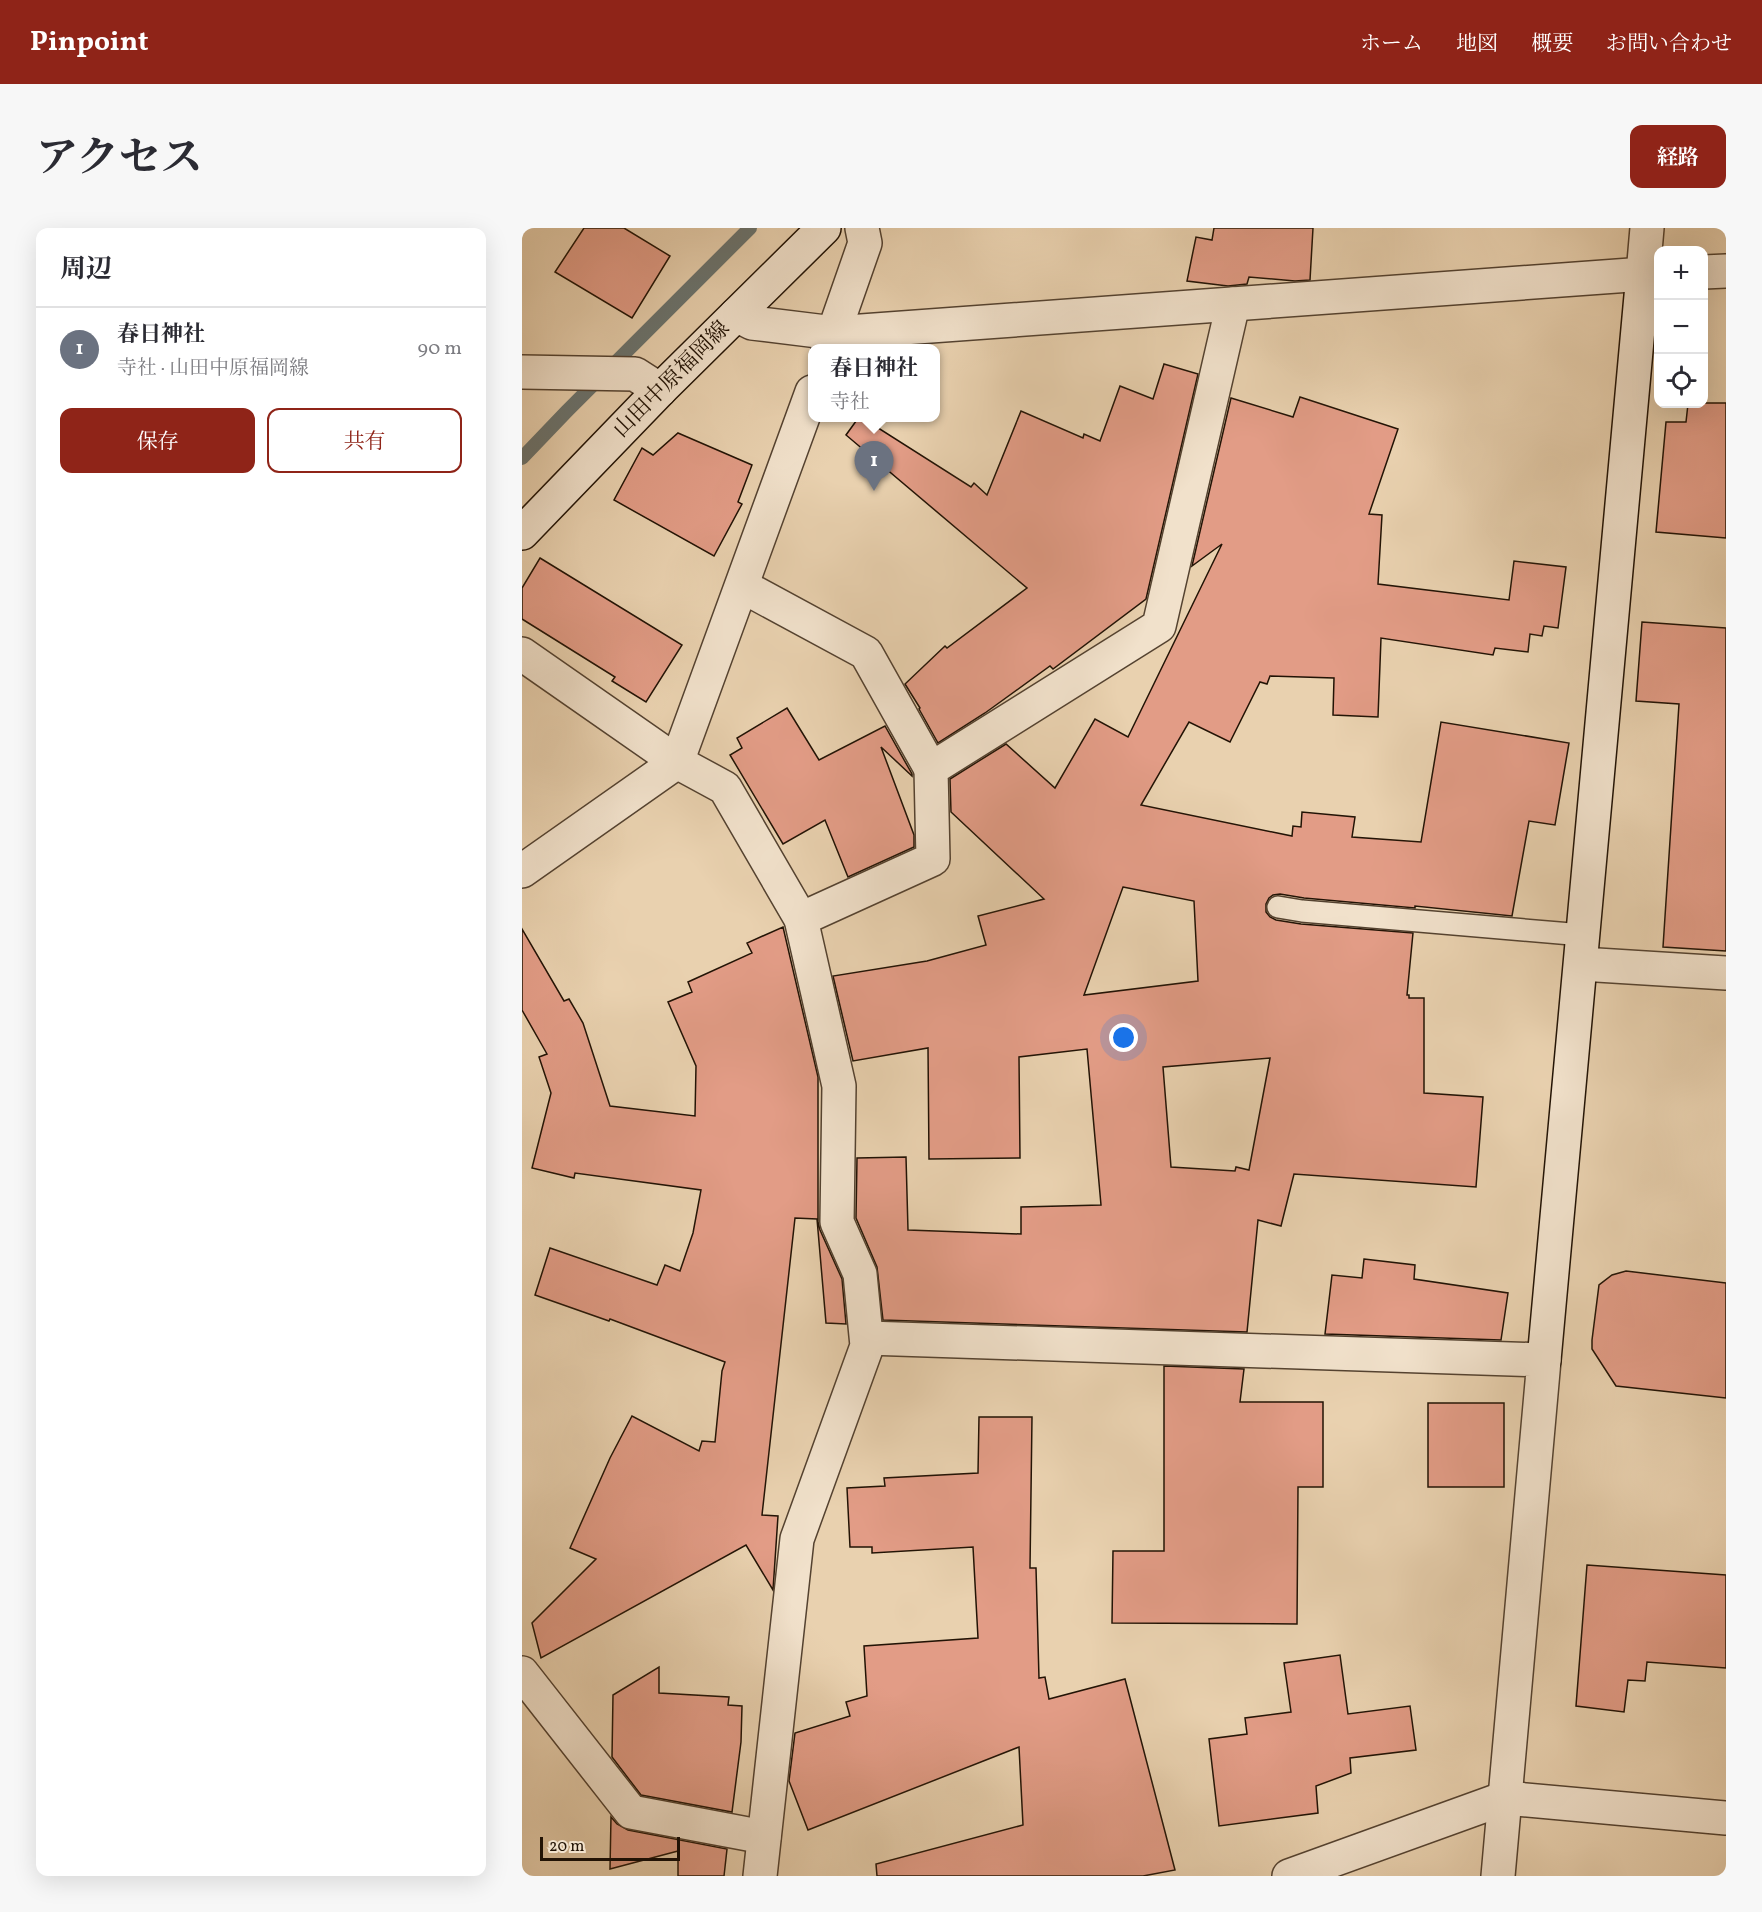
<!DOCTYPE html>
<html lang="ja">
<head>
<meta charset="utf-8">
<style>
  :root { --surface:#fff; --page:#f7f7f7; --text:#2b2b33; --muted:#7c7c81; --line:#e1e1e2; --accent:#8f2418 }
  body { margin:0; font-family:Vollkorn,"Noto Serif JP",serif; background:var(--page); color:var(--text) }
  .controls { position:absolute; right:18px; top:18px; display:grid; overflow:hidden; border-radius:12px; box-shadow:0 6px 24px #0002 }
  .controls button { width:54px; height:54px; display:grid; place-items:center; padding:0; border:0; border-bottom:2px solid var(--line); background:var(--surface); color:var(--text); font:30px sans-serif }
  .scale { position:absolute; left:18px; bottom:15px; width:140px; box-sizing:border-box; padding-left:6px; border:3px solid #221305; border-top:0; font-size:16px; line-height:21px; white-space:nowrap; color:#221305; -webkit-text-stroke:4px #f1e1cb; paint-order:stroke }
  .you { position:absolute; left:602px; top:810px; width:21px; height:21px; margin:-15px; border:4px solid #fff; border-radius:50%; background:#1a73e8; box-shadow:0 0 0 9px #1a73e833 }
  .badge { display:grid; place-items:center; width:39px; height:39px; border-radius:50%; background:var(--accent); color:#fff; font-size:20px; font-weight:700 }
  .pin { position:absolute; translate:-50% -50px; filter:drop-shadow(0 2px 3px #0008) }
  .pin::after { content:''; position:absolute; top:32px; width:21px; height:18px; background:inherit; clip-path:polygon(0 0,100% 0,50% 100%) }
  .popup { position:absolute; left:286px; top:116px; width:132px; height:78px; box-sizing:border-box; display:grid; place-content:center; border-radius:12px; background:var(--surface); filter:drop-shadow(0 2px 4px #0005); font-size:20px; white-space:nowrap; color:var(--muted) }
  .popup b { font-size:22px; color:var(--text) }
  .popup::after { content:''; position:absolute; left:50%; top:100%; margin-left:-12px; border:12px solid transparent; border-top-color:var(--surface) }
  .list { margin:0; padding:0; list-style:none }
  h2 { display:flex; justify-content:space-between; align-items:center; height:78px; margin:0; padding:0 24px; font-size:26px }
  h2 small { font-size:20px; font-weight:400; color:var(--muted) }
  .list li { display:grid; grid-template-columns:39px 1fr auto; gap:18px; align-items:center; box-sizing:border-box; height:84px; padding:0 24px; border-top:2px solid var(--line) }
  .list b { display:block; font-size:22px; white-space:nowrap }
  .list p { margin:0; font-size:20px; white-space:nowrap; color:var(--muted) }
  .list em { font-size:20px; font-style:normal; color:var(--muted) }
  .actions { display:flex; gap:12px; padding:18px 24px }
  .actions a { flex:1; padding:14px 0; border:2px solid var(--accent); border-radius:12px; text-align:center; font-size:21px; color:var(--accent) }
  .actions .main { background:var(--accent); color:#fff }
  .icon { flex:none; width:33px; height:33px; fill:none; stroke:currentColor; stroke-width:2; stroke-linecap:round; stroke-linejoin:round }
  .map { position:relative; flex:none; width:1204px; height:1648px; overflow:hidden; border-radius:12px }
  header { display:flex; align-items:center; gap:36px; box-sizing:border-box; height:84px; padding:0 30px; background:var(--accent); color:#fff }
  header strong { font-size:28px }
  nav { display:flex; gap:33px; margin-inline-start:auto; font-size:21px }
  .intro { display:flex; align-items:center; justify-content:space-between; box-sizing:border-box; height:144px; padding:0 36px }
  h1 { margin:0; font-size:42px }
  .button { padding:15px 27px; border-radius:12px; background:var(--accent); color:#fff; font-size:21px; font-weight:700 }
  main { display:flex; gap:36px; padding:0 36px }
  aside { flex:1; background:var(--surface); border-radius:12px; box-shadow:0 6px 24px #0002 }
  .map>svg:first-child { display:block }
</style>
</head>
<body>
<header>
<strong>Pinpoint</strong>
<nav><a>ホーム</a><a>地図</a><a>概要</a><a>お問い合わせ</a></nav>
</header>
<div class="intro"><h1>アクセス</h1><a class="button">経路</a></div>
<main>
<aside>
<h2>周辺<small></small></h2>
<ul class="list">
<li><span class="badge" style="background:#6b7280">1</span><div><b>春日神社</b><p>寺社 · 山田中原福岡線</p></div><em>90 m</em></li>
</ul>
<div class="actions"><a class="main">保存</a><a>共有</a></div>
</aside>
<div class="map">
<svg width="1204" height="1648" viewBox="0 0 1204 1648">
  <rect width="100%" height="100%" fill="#e9d1af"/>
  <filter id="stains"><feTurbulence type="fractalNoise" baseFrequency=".00333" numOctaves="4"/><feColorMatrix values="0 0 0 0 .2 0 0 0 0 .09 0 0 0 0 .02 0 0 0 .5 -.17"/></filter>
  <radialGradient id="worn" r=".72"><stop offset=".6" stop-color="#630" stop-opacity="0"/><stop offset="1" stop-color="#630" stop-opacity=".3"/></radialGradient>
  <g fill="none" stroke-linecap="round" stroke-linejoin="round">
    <!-- stream -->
    <path stroke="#6b746f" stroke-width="14" d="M 0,230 L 45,183 L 228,0"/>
  </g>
  <!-- building -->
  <g fill="#e29c86" stroke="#221305" stroke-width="1.5" fill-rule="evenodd">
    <path d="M 62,0 L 102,0 L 148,28 L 110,90 L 33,44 Z"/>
    <path d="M 692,0 L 791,0 L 788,52 L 773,53 L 727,49 L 725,56 L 706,58 L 665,53 L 674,9 L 690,12 Z"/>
    <path d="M 642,136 L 676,146 L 624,371 L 531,441 L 528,438 L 463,485 L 416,515 L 397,481 L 398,480 L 383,456 L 423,418 L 425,420 L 505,360 L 324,207 L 337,189 L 339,189 L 449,259 L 452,255 L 465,267 L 499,183 L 561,210 L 562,206 L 578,213 L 598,158 L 631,171 Z"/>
    <path d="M 778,169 L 876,201 L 847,286 L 860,287 L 856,356 L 987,372 L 992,333 L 1044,339 L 1036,400 L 1022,398 L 1020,408 L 1008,406 L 1006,424 L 973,420 L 971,427 L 859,410 L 856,489 L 811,487 L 812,450 L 748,448 L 745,456 L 738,454 L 708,514 L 667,494 L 619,577 L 770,608 L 771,598 L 779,599 L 780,584 L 833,589 L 830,609 L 899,614 L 919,494 L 1047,515 L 1033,597 L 1007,593 L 990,688 L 893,678 L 893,680 L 782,670 L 758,666 L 751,667 L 747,670 L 744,676 L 744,684 L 748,689 L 754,692 L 779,696 L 891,705 L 885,767 L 887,767 L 887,770 L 902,770 L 902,865 L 961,869 L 954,959 L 772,946 L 759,998 L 736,992 L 725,1104 L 361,1092 L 355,1039 L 334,990 L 335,930 L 384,929 L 386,1002 L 499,1006 L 499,979 L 579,977 L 565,821 L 497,829 L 498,930 L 407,931 L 406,820 L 331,833 L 311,748 L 405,733 L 464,717 L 456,688 L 522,671 L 429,584 L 428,551 L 484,516 L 533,560 L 573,491 L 606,509 L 700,316 L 670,338 L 709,170 L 771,189 ZM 601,659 L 672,673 L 676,753 L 562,767 ZM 748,830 L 727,942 L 714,939 L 713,943 L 649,939 L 641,839 Z"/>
    <path d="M 1182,175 L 1204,175 L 1204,310 L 1134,304 L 1144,194 L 1164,194 L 1166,176 Z"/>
    <path d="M 156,205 L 230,237 L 216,274 L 220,276 L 192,328 L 92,272 L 120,220 L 131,227 Z"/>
    <path d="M 18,330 L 160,417 L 124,474 L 90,453 L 93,449 L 0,391 L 0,360 Z"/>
    <path d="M 1120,394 L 1204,400 L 1204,723 L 1141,719 L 1157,476 L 1114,473 Z"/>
    <path d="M 265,480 L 297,532 L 363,498 L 390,546 L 390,548 L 359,519 L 392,607 L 392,619 L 326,649 L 303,592 L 261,616 L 208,527 L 220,520 L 215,510 Z"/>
    <path d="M 261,699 L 296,849 L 296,994 L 298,1002 L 320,1051 L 324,1096 L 304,1095 L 295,991 L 273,990 L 240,1287 L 256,1288 L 251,1362 L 224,1317 L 19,1430 L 10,1395 L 74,1331 L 48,1320 L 88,1230 L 110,1188 L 177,1223 L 180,1213 L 193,1214 L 200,1143 L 203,1134 L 88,1091 L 87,1093 L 13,1067 L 28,1020 L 135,1057 L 143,1037 L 158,1043 L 171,1005 L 179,962 L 53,945 L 52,950 L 10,940 L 29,865 L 17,829 L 25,826 L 0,782 L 0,701 L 42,773 L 47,771 L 61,795 L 88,878 L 173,888 L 174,838 L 146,774 L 170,764 L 166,754 L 230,725 L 225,715 Z"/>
    <path d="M 842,1031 L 893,1037 L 892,1051 L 986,1065 L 979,1112 L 803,1106 L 810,1047 L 840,1050 Z"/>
    <path d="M 1104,1043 L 1204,1055 L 1204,1170 L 1094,1158 L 1070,1121 L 1070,1112 L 1077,1057 L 1090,1047 Z"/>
    <path d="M 642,1138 L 722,1141 L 718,1174 L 801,1174 L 801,1259 L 776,1259 L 775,1396 L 590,1395 L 591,1323 L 642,1323 Z"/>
    <rect x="906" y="1175" width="76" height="84"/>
    <path d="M 457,1189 L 510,1189 L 508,1340 L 514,1340 L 517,1450 L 523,1449 L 527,1471 L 603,1451 L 653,1642 L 621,1648 L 355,1648 L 354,1636 L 501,1597 L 497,1519 L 286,1602 L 267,1553 L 273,1505 L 328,1488 L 324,1474 L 345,1468 L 342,1418 L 456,1410 L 451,1319 L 350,1325 L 350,1319 L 328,1319 L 325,1260 L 363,1258 L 362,1250 L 456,1245 Z"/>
    <path d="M 1065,1337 L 1204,1347 L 1204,1440 L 1125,1434 L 1123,1453 L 1106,1452 L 1102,1484 L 1054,1478 Z"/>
    <path d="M 818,1427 L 826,1486 L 888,1478 L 894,1522 L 828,1530 L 829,1545 L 794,1558 L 796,1585 L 697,1598 L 687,1511 L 725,1506 L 723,1490 L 769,1484 L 762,1435 Z"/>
    <path d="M 137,1439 L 137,1465 L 207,1469 L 206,1477 L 220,1478 L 219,1514 L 210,1584 L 119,1567 L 90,1529 L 91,1467 Z"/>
    <path d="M 89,1589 L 95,1596 L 106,1602 L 205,1621 L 202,1648 L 156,1648 L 156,1623 L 88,1641 Z"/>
  </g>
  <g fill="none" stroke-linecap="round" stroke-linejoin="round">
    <defs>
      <path id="lane" d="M 756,679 L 780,683 L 1061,707"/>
      <g id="street">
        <path d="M 1182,44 L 1204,43"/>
        <path d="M 1121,46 L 1125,0"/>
        <path d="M 214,87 L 230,95 L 312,105 L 1136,45"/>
        <path d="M 306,121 L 343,15 L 340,0"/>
        <path d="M 0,144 L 113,146 L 138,162"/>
        <path d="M 220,358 L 344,425 L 409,541"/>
        <path d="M 0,426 L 155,534 L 203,560 L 279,691 L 317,858 L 315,994 L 338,1046 L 345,1118 L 275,1311 L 238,1648"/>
        <path d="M 0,643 L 155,534 L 290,164"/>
        <path d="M 279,691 L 411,631 L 409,541 L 637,398 L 711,76"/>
        <path d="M 1059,736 L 1204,745"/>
        <path d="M 345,1110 L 1022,1132 L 976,1648"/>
        <path d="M 0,1445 L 109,1584 L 242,1609"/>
        <path d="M 767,1648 L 983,1570 L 1204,1590"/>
      </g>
      <g id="secondary">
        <path d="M 0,305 L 138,162 L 302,0"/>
        <path d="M 1022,1132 L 1121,46"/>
      </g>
    </defs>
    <!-- lane casing -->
    <use href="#lane" stroke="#544230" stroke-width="24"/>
    <!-- street casing -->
    <use href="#street" stroke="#544230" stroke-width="36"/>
    <!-- secondary casing -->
    <use href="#secondary" stroke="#221305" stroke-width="36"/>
    <!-- lane -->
    <use href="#lane" stroke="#f1e1cb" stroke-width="21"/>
    <!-- street -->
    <use href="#street" stroke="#f1e1cb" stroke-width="33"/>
    <!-- secondary -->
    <use href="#secondary" stroke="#f1e1cb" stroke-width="33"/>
  </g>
  <g text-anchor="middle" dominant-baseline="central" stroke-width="4.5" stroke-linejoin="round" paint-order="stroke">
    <!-- street labels -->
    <g font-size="22" fill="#221305" stroke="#f1e1cb">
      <text transform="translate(150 152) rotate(-45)">山田中原福岡線</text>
    </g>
  </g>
  <rect width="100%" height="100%" filter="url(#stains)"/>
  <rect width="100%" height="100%" fill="url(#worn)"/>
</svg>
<div class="controls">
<button>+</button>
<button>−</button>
<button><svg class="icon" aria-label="locate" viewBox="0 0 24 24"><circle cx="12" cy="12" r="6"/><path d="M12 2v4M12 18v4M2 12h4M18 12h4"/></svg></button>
</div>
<div class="scale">20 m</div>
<div class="you"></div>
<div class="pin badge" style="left:352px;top:263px;background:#6b7280">1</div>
<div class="popup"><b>春日神社</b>寺社</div>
</div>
</main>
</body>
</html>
